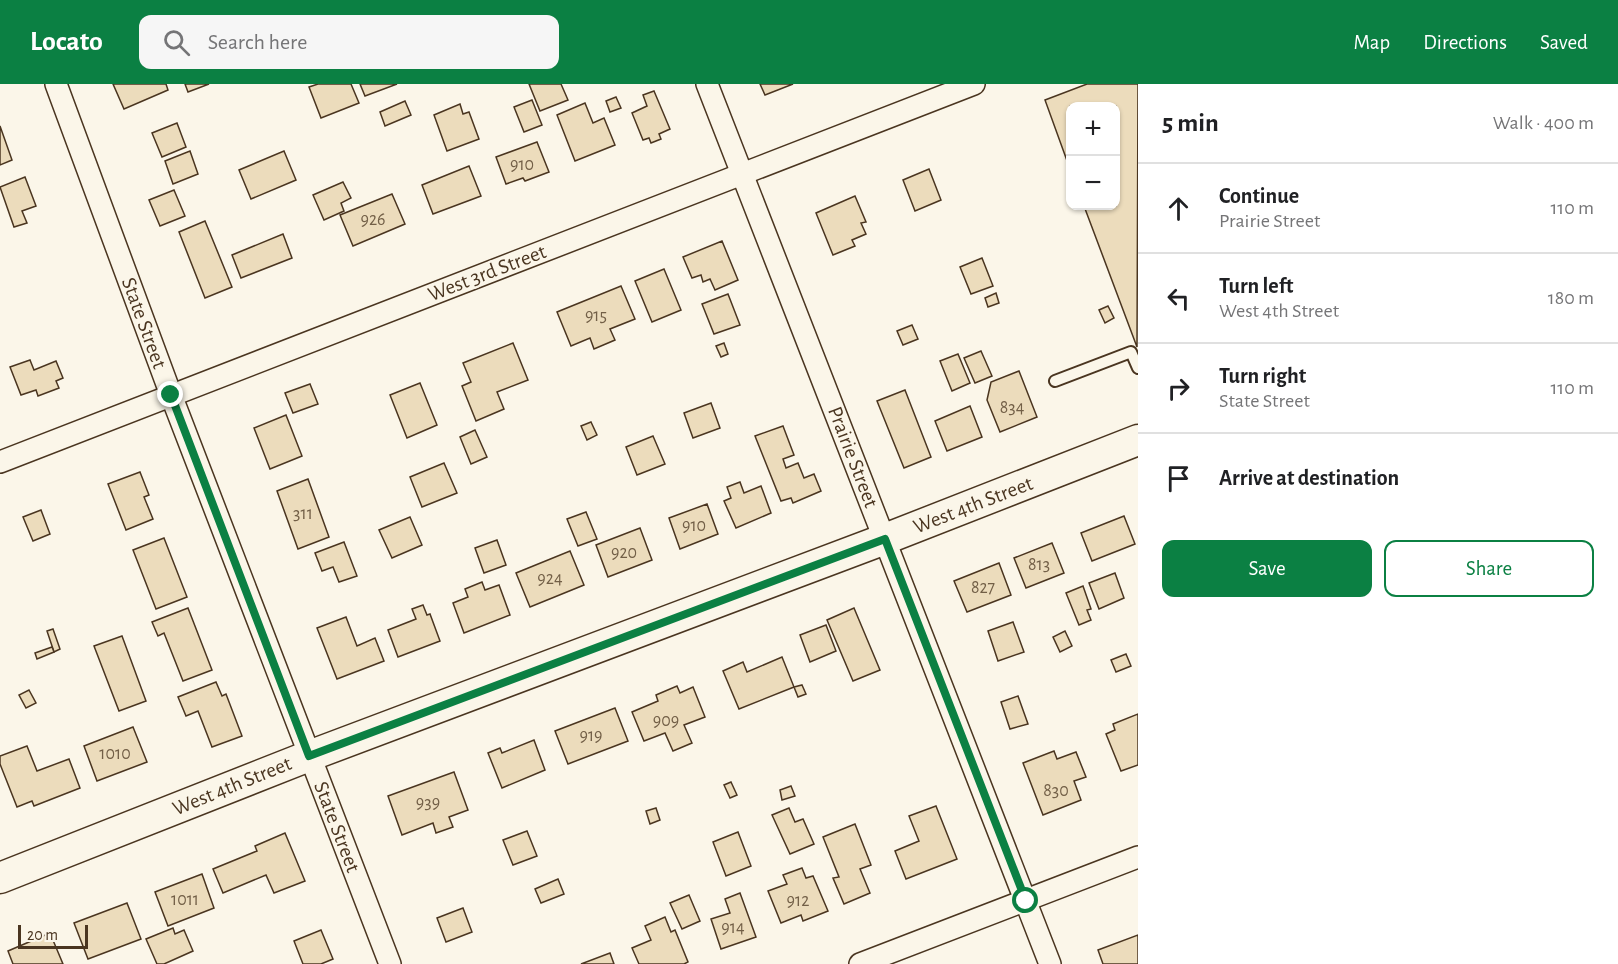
<!DOCTYPE html>
<html lang="en">
<head>
<meta charset="utf-8">
<style>
  :root { --surface:#fff; --page:#f6f6f6; --text:#202124; --muted:#757577; --line:#e0e0e0; --accent:#0b8043 }
  body { margin:0; font-family:"Alegreya Sans",sans-serif; background:var(--page); color:var(--text) }
  .controls { position:absolute; right:18px; top:18px; display:grid; overflow:hidden; border-radius:12px; box-shadow:0 2px 4px #0004 }
  .controls button { width:54px; height:54px; display:grid; place-items:center; padding:0; border:0; border-bottom:2px solid var(--line); background:var(--surface); color:var(--text); font:30px sans-serif }
  .scale { position:absolute; left:18px; bottom:15px; width:70px; box-sizing:border-box; padding-left:6px; border:3px solid #4a3520; border-top:0; font-size:16px; line-height:21px; white-space:nowrap; color:#4a3520; -webkit-text-stroke:4px #fbf6e9; paint-order:stroke }
  .stop { position:absolute; width:18px; height:18px; margin:-14px; border:4px solid #0b8043; border-radius:50%; background:#fff }
  .stop.end { background:#0b8043; border-color:#fff; box-shadow:0 2px 6px #0008 }
  .list { margin:0; padding:0; list-style:none }
  h2 { display:flex; justify-content:space-between; align-items:center; height:78px; margin:0; padding:0 24px; font-size:26px }
  h2 small { font-size:20px; font-weight:400; color:var(--muted) }
  .list li { display:grid; grid-template-columns:39px 1fr auto; gap:18px; align-items:center; box-sizing:border-box; height:90px; padding:0 24px; border-top:2px solid var(--line) }
  .list b { display:block; font-size:22px; white-space:nowrap }
  .list p { margin:0; font-size:20px; white-space:nowrap; color:var(--muted) }
  .list em { font-size:20px; font-style:normal; color:var(--muted) }
  .actions { display:flex; gap:12px; padding:18px 24px }
  .actions a { flex:1; padding:14px 0; border:2px solid var(--accent); border-radius:12px; text-align:center; font-size:21px; color:var(--accent) }
  .actions .main { background:var(--accent); color:#fff }
  .icon { flex:none; width:33px; height:33px; fill:none; stroke:currentColor; stroke-width:2; stroke-linecap:round; stroke-linejoin:round }
  .map { position:relative; flex:none; width:1138px; height:880px; overflow:hidden }
  header { display:flex; align-items:center; gap:36px; box-sizing:border-box; height:84px; padding:0 30px; background:var(--accent); color:#fff }
  header strong { font-size:28px }
  nav { display:flex; gap:33px; margin-inline-start:auto; font-size:21px }
  .search { width:420px; height:54px; background:var(--page); display:flex; align-items:center; gap:15px; box-sizing:border-box; padding:0 21px; border-radius:12px; color:var(--muted); font-size:22px }
  main { display:flex }
  aside { flex:1; background:var(--surface) }
  .map>svg:first-child { display:block }
</style>
</head>
<body>
<header>
<strong>Locato</strong>
<div class="search"><svg class="icon" aria-label="search" viewBox="0 0 24 24"><circle cx="10" cy="10" r="6"/><path d="M15 15l6 6"/></svg>Search here</div>
<nav><a>Map</a><a>Directions</a><a>Saved</a></nav>
</header>
<main>
<div class="map">
<svg width="1138" height="880" viewBox="0 0 1138 880">
  <rect width="100%" height="100%" fill="#fbf6e9"/>
  <!-- building -->
  <g fill="#ecdcbc" stroke="#4a3520" stroke-width="1.5">
    <path d="M 113,0 L 166,0 L 168,6 L 124,25 Z"/>
    <path d="M 185,0 L 209,0 L 188,8 Z"/>
    <path d="M 318,0 L 351,0 L 359,19 L 321,34 L 309,3 Z"/>
    <path d="M 360,0 L 397,0 L 365,12 Z"/>
    <path d="M 529,0 L 561,0 L 568,16 L 540,27 Z"/>
    <path d="M 760,0 L 793,0 L 765,11 Z"/>
    <path d="M 1087,0 L 1138,0 L 1137,263 L 1084,122 L 1116,122 L 1116,22 L 1070,22 L 1070,85 L 1045,16 Z"/>
    <path d="M 654,7 L 670,45 L 659,50 L 661,55 L 651,59 L 649,54 L 643,56 L 632,29 L 647,22 L 643,11 Z"/>
    <path d="M 616,13 L 621,24 L 610,28 L 606,17 Z"/>
    <path d="M 532,16 L 542,41 L 524,48 L 514,23 Z"/>
    <path d="M 405,17 L 411,31 L 385,42 L 380,28 Z"/>
    <path d="M 585,19 L 593,39 L 604,34 L 615,61 L 575,77 L 557,31 Z"/>
    <path d="M 460,20 L 463,30 L 469,28 L 479,55 L 447,67 L 434,31 Z"/>
    <path d="M 177,39 L 186,63 L 162,73 L 152,49 Z"/>
    <path d="M 0,42 L 12,76 L 0,81 Z"/>
    <path d="M 537,58 L 549,88 L 525,97 L 523,94 L 506,100 L 496,73 Z"/>
    <path d="M 190,67 L 198,90 L 173,100 L 165,77 Z"/>
    <path d="M 284,67 L 296,96 L 251,115 L 239,86 Z"/>
    <path d="M 469,82 L 481,112 L 433,130 L 422,101 Z"/>
    <path d="M 929,85 L 941,116 L 915,127 L 903,96 Z"/>
    <path d="M 25,93 L 36,122 L 22,127 L 27,139 L 14,143 L 0,103 Z"/>
    <path d="M 343,98 L 351,114 L 341,119 L 344,127 L 324,136 L 313,111 Z"/>
    <path d="M 174,106 L 185,132 L 160,142 L 149,116 Z"/>
    <path d="M 392,110 L 405,140 L 353,162 L 340,131 Z"/>
    <path d="M 855,112 L 866,138 L 861,139 L 866,150 L 852,156 L 855,162 L 833,171 L 816,129 Z"/>
    <path d="M 205,137 L 232,203 L 205,214 L 179,148 Z"/>
    <path d="M 283,150 L 292,174 L 241,194 L 232,171 Z"/>
    <path d="M 722,157 L 738,196 L 715,206 L 710,195 L 703,198 L 701,191 L 692,194 L 683,173 Z"/>
    <path d="M 982,174 L 993,202 L 971,210 L 960,183 Z"/>
    <path d="M 664,185 L 681,226 L 652,238 L 635,197 Z"/>
    <path d="M 621,202 L 635,235 L 610,245 L 615,256 L 594,265 L 590,254 L 571,262 L 557,228 Z"/>
    <path d="M 996,209 L 999,219 L 988,223 L 985,214 Z"/>
    <path d="M 728,210 L 740,241 L 714,250 L 702,220 Z"/>
    <path d="M 1108,222 L 1114,234 L 1105,239 L 1099,226 Z"/>
    <path d="M 912,241 L 918,255 L 903,261 L 897,247 Z"/>
    <path d="M 513,259 L 528,296 L 497,308 L 504,325 L 476,337 L 462,302 L 471,298 L 463,279 Z"/>
    <path d="M 724,259 L 728,270 L 721,273 L 716,262 Z"/>
    <path d="M 981,267 L 992,292 L 975,299 L 964,274 Z"/>
    <path d="M 958,270 L 970,299 L 952,307 L 940,277 Z"/>
    <path d="M 30,276 L 34,286 L 56,277 L 63,294 L 56,297 L 59,304 L 38,312 L 36,306 L 21,311 L 10,283 Z"/>
    <path d="M 1019,287 L 1037,333 L 1000,348 L 987,316 L 991,298 Z"/>
    <path d="M 420,299 L 437,341 L 407,354 L 390,311 Z"/>
    <path d="M 310,300 L 318,320 L 293,329 L 285,309 Z"/>
    <path d="M 905,306 L 931,373 L 904,384 L 877,317 Z"/>
    <path d="M 711,319 L 720,344 L 693,354 L 684,329 Z"/>
    <path d="M 970,322 L 982,353 L 947,367 L 935,337 Z"/>
    <path d="M 286,331 L 302,372 L 270,385 L 254,344 Z"/>
    <path d="M 591,338 L 597,351 L 587,356 L 581,342 Z"/>
    <path d="M 783,342 L 794,371 L 783,375 L 786,384 L 798,379 L 804,394 L 814,390 L 821,407 L 793,419 L 791,414 L 781,417 L 755,352 Z"/>
    <path d="M 475,346 L 487,373 L 471,380 L 460,353 Z"/>
    <path d="M 653,352 L 665,380 L 637,391 L 626,363 Z"/>
    <path d="M 444,379 L 457,409 L 422,423 L 410,393 Z"/>
    <path d="M 140,388 L 149,411 L 144,413 L 153,435 L 126,446 L 108,400 Z"/>
    <path d="M 308,395 L 329,453 L 298,465 L 277,407 Z"/>
    <path d="M 740,398 L 744,409 L 761,402 L 771,429 L 736,444 L 724,417 L 731,414 L 727,403 Z"/>
    <path d="M 707,420 L 718,450 L 680,465 L 669,434 Z"/>
    <path d="M 41,426 L 50,450 L 33,457 L 23,433 Z"/>
    <path d="M 586,428 L 597,455 L 578,462 L 567,435 Z"/>
    <path d="M 1124,432 L 1135,460 L 1092,477 L 1081,449 Z"/>
    <path d="M 410,433 L 422,461 L 392,474 L 379,446 Z"/>
    <path d="M 640,444 L 652,476 L 608,493 L 596,461 Z"/>
    <path d="M 164,454 L 187,513 L 156,525 L 133,466 Z"/>
    <path d="M 497,456 L 506,481 L 484,489 L 475,464 Z"/>
    <path d="M 344,458 L 357,492 L 339,498 L 333,483 L 322,487 L 315,469 Z"/>
    <path d="M 1052,459 L 1064,489 L 1026,504 L 1014,474 Z"/>
    <path d="M 570,467 L 584,501 L 530,523 L 516,489 Z"/>
    <path d="M 999,479 L 1011,511 L 967,528 L 954,497 Z"/>
    <path d="M 1115,489 L 1124,514 L 1099,525 L 1089,499 Z"/>
    <path d="M 482,498 L 485,506 L 499,501 L 510,531 L 464,549 L 453,519 L 468,513 L 465,505 Z"/>
    <path d="M 1083,502 L 1091,525 L 1087,526 L 1091,536 L 1079,541 L 1066,509 Z"/>
    <path d="M 423,521 L 427,531 L 430,530 L 440,557 L 398,573 L 388,546 L 416,535 L 412,525 Z"/>
    <path d="M 188,524 L 212,586 L 183,597 L 164,549 L 158,552 L 152,538 Z"/>
    <path d="M 854,524 L 880,586 L 853,597 L 827,536 Z"/>
    <path d="M 346,533 L 357,562 L 375,554 L 384,577 L 337,595 L 317,544 Z"/>
    <path d="M 1013,538 L 1024,568 L 998,577 L 988,547 Z"/>
    <path d="M 826,541 L 836,567 L 810,578 L 800,551 Z"/>
    <path d="M 53,545 L 60,565 L 54,568 L 47,547 Z"/>
    <path d="M 1065,547 L 1072,562 L 1060,568 L 1053,553 Z"/>
    <path d="M 122,552 L 146,617 L 119,627 L 94,562 Z"/>
    <path d="M 52,563 L 54,568 L 37,575 L 35,569 Z"/>
    <path d="M 1126,570 L 1131,582 L 1116,588 L 1111,576 Z"/>
    <path d="M 782,573 L 794,603 L 739,625 L 723,587 L 743,578 L 747,588 Z"/>
    <path d="M 216,598 L 222,612 L 226,610 L 242,652 L 212,663 L 198,627 L 186,632 L 178,613 Z"/>
    <path d="M 802,601 L 806,610 L 798,613 L 794,603 Z"/>
    <path d="M 677,602 L 680,609 L 693,603 L 705,633 L 684,641 L 692,659 L 673,667 L 665,649 L 644,657 L 632,628 L 658,617 L 656,611 Z"/>
    <path d="M 29,606 L 36,619 L 26,624 L 19,611 Z"/>
    <path d="M 1018,612 L 1028,640 L 1010,645 L 1001,618 Z"/>
    <path d="M 615,624 L 628,657 L 568,680 L 555,647 Z"/>
    <path d="M 1138,630 L 1138,681 L 1121,687 L 1106,650 L 1115,646 L 1113,640 Z"/>
    <path d="M 133,643 L 147,678 L 97,697 L 84,662 Z"/>
    <path d="M 534,656 L 545,686 L 502,704 L 488,669 L 500,664 L 502,669 Z"/>
    <path d="M 27,662 L 37,687 L 69,675 L 80,704 L 34,722 L 32,717 L 17,723 L 0,680 L 0,672 Z"/>
    <path d="M 1054,667 L 1057,675 L 1076,668 L 1086,693 L 1074,697 L 1081,716 L 1043,731 L 1023,679 Z"/>
    <path d="M 454,688 L 468,726 L 449,733 L 453,743 L 436,749 L 433,739 L 402,751 L 388,712 Z"/>
    <path d="M 731,698 L 737,711 L 730,714 L 724,701 Z"/>
    <path d="M 791,702 L 795,712 L 782,716 L 780,706 Z"/>
    <path d="M 936,722 L 957,775 L 906,795 L 895,767 L 919,757 L 909,732 Z"/>
    <path d="M 656,724 L 660,736 L 650,740 L 646,727 Z"/>
    <path d="M 789,724 L 795,738 L 803,735 L 814,760 L 790,770 L 772,731 Z"/>
    <path d="M 855,740 L 871,781 L 860,785 L 870,809 L 844,820 L 833,794 L 839,793 L 823,753 Z"/>
    <path d="M 527,747 L 537,772 L 513,781 L 503,756 Z"/>
    <path d="M 738,748 L 751,782 L 726,792 L 713,758 Z"/>
    <path d="M 285,749 L 305,797 L 274,809 L 266,791 L 223,809 L 213,785 L 257,767 L 255,762 Z"/>
    <path d="M 802,784 L 806,794 L 813,792 L 828,827 L 803,837 L 801,831 L 781,839 L 768,807 L 787,800 L 783,791 Z"/>
    <path d="M 202,790 L 214,824 L 168,842 L 155,808 Z"/>
    <path d="M 558,795 L 564,810 L 541,819 L 535,805 Z"/>
    <path d="M 740,809 L 756,853 L 721,865 L 711,835 L 730,829 L 725,815 Z"/>
    <path d="M 689,811 L 700,837 L 682,845 L 670,819 Z"/>
    <path d="M 127,819 L 141,855 L 88,875 L 74,839 Z"/>
    <path d="M 463,824 L 472,848 L 446,858 L 437,834 Z"/>
    <path d="M 665,833 L 671,848 L 675,846 L 688,878 L 684,880 L 639,880 L 632,864 L 651,856 L 645,842 Z"/>
    <path d="M 173,844 L 175,850 L 184,846 L 193,867 L 164,880 L 157,880 L 146,855 Z"/>
    <path d="M 321,846 L 333,875 L 321,880 L 303,880 L 294,857 Z"/>
    <path d="M 50,849 L 63,880 L 13,880 L 8,867 Z"/>
    <path d="M 1138,851 L 1138,880 L 1103,880 L 1098,866 Z"/>
    <path d="M 610,869 L 614,880 L 581,880 Z"/>
  </g>
  <g fill="none" stroke-linecap="round" stroke-linejoin="round">
    <defs>
      <path id="lane" d="M 1055,297 L 1131,268 L 1138,284"/>
      <g id="street">
        <path d="M 56,0 L 171,311 L 390,880"/>
        <path d="M 707,0 L 1050,880"/>
        <path d="M 0,378 L 974,0"/>
        <path d="M 860,880 L 1138,773"/>
      </g>
      <path id="secondary" d="M 0,794 L 309,672 L 885,455 L 1138,356"/>
    </defs>
    <!-- lane casing -->
    <use href="#lane" stroke="#4a3520" stroke-width="14"/>
    <!-- street casing -->
    <use href="#street" stroke="#4a3520" stroke-width="24"/>
    <!-- secondary casing -->
    <use href="#secondary" stroke="#4a3520" stroke-width="33"/>
    <!-- lane -->
    <use href="#lane" stroke="#fbf6e9" stroke-width="10"/>
    <!-- street -->
    <use href="#street" stroke="#fbf6e9" stroke-width="21"/>
    <!-- secondary -->
    <use href="#secondary" stroke="#fbf6e9" stroke-width="30"/>
  </g>
  <g fill="none" stroke-linecap="round" stroke-linejoin="round">
    <!-- route -->
    <path stroke="#0b8043" stroke-width="8" d="M 171,311 L 309,672 L 885,455 L 1026,817"/>
  </g>
  <g text-anchor="middle" dominant-baseline="central" stroke-width="4.5" stroke-linejoin="round" paint-order="stroke">
    <!-- number labels -->
    <g font-size="18" fill="#725f47">
      <text x="522" y="81">910</text>
      <text x="373" y="136">926</text>
      <text x="596" y="232">915</text>
      <text x="1012" y="324">834</text>
      <text x="303" y="430">311</text>
      <text x="694" y="442">910</text>
      <text x="624" y="469">920</text>
      <text x="1039" y="481">813</text>
      <text x="550" y="495">924</text>
      <text x="983" y="504">827</text>
      <text x="666" y="637">909</text>
      <text x="591" y="652">919</text>
      <text x="115" y="670">1010</text>
      <text x="1056" y="707">830</text>
      <text x="428" y="719">939</text>
      <text x="185" y="816">1011</text>
      <text x="798" y="817">912</text>
      <text x="733" y="844">914</text>
    </g>
    <!-- street labels -->
    <g font-size="21" fill="#4a3520" stroke="#fbf6e9">
      <text transform="translate(487 189) rotate(-21)">West 3rd Street</text>
      <text transform="translate(144 239) rotate(70)">State Street</text>
      <text transform="translate(853 373) rotate(69)">Prairie Street</text>
      <text transform="translate(973 421) rotate(-21)">West 4th Street</text>
      <text transform="translate(232 702) rotate(-22)">West 4th Street</text>
      <text transform="translate(337 743) rotate(69)">State Street</text>
    </g>
  </g>
</svg>
<div class="controls">
<button>+</button>
<button>−</button>
</div>
<div class="scale">20 m</div>
<div class="stop" style="left:1026px;top:817px"></div>
<div class="stop end" style="left:171px;top:311px"></div>
</div>
<aside>
<h2>5 min<small>Walk · 400 m</small></h2>
<ul class="list">
<li><svg class="icon" aria-label="ahead" viewBox="0 0 24 24"><path d="M12 20V5M6 11l6-6 6 6"/></svg><div><b>Continue</b><p>Prairie Street</p></div><em>110 m</em></li>
<li><svg class="icon" aria-label="left" viewBox="0 0 24 24"><path d="M17 20v-9H6M10 6l-5 5 5 5"/></svg><div><b>Turn left</b><p>West 4th Street</p></div><em>180 m</em></li>
<li><svg class="icon" aria-label="right" viewBox="0 0 24 24"><path d="M7 20v-9h11M14 6l5 5-5 5"/></svg><div><b>Turn right</b><p>State Street</p></div><em>110 m</em></li>
<li><svg class="icon" aria-label="arrive" viewBox="0 0 24 24"><path d="M6 21V4h12l-3 4 3 4H6"/></svg><div><b>Arrive at destination</b></div></li>
</ul>
<div class="actions"><a class="main">Save</a><a>Share</a></div>
</aside>
</main>
</body>
</html>
